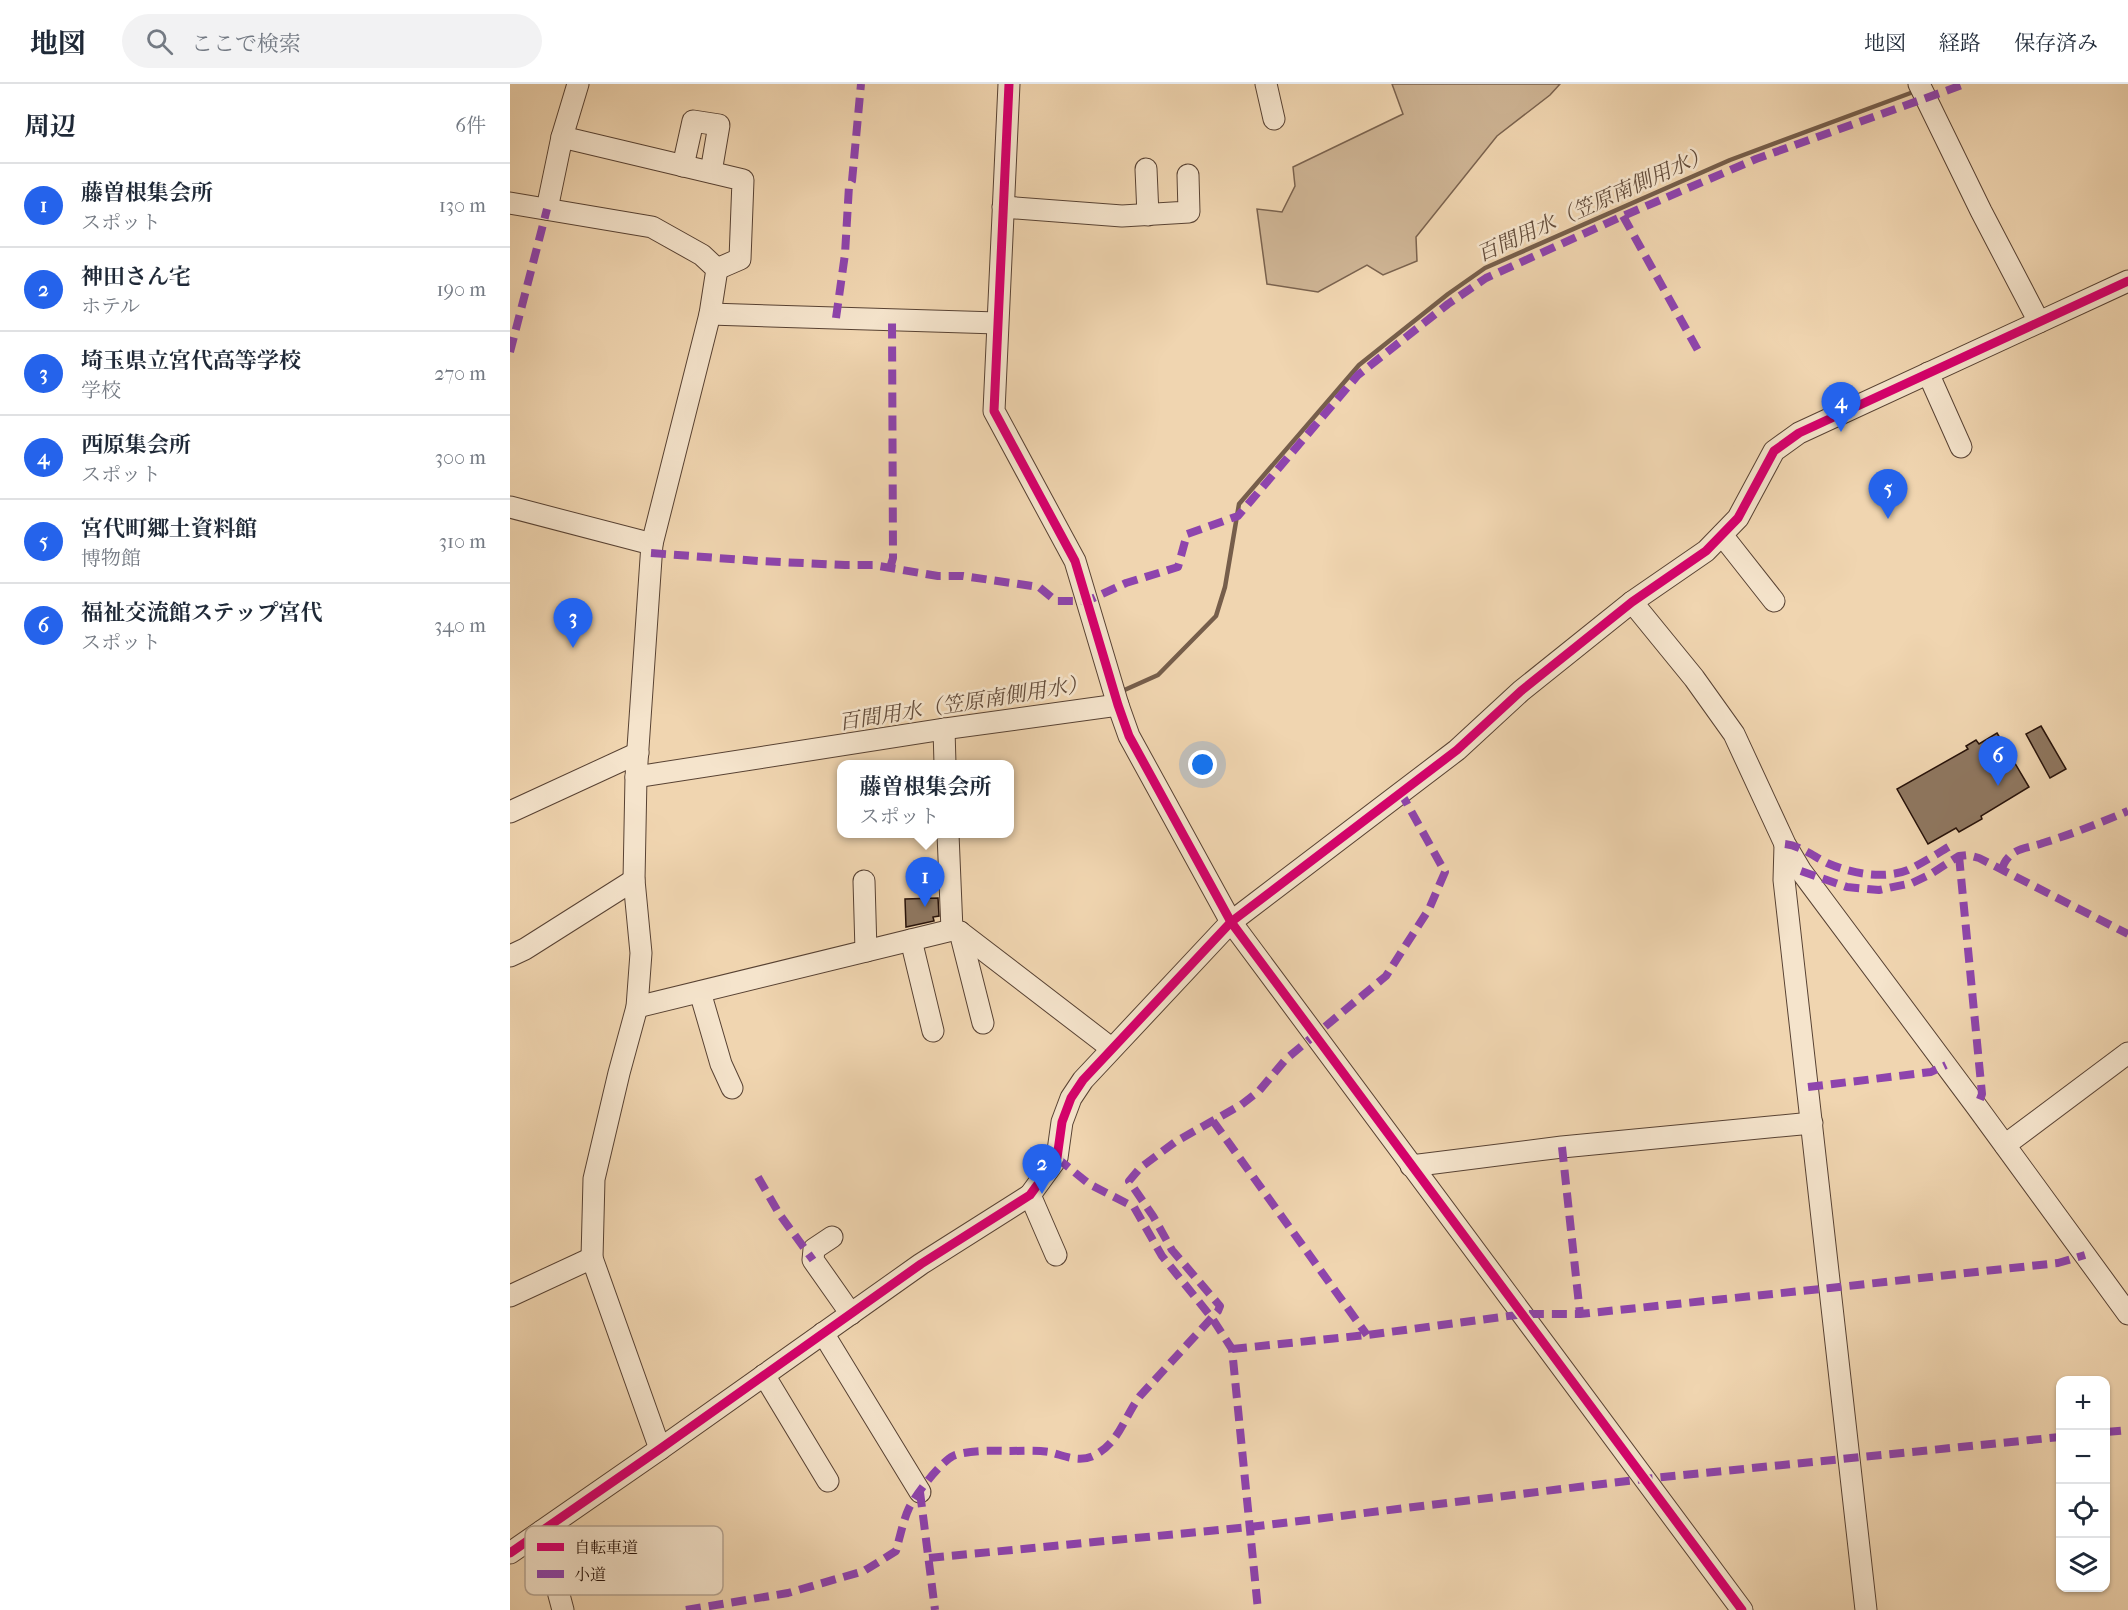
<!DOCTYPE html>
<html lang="ja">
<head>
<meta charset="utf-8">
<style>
  :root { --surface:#fff; --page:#f2f2f3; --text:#1f2937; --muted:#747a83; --line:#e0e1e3; --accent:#2563eb }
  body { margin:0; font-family:"IM FELL French Canon","Noto Serif JP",serif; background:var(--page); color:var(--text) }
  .controls { position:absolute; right:18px; bottom:18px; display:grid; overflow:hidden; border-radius:12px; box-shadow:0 2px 4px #0004 }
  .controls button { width:54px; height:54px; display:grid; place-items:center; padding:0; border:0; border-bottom:2px solid var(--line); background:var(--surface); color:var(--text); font:30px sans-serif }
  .you { position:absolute; left:693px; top:681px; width:21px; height:21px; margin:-15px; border:4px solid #fff; border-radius:50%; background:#1a73e8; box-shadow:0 0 0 9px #1a73e833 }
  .badge { display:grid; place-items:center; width:39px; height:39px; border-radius:50%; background:var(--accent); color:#fff; font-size:20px; font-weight:700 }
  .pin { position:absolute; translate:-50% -50px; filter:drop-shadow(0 2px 3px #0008) }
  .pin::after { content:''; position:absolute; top:32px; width:21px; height:18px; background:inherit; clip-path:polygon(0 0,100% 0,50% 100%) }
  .popup { position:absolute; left:327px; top:676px; width:177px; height:78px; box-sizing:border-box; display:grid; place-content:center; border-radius:12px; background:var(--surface); filter:drop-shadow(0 2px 4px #0005); font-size:20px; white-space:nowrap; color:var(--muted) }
  .popup b { font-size:22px; color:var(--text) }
  .popup::after { content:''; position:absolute; left:50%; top:100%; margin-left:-12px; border:12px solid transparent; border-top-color:var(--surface) }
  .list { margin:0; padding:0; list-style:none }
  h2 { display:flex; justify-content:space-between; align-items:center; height:78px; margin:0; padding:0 24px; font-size:26px }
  h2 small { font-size:20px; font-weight:400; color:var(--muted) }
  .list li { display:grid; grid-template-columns:39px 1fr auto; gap:18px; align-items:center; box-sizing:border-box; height:84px; padding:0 24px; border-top:2px solid var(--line) }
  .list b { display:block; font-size:22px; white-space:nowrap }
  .list p { margin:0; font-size:20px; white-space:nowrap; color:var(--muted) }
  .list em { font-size:20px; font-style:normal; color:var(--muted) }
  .icon { flex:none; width:33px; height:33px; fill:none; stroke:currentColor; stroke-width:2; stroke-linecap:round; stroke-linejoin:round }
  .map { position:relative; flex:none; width:1618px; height:1526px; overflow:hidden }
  header { display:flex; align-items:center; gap:36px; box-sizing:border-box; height:84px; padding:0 30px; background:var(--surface); border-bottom:2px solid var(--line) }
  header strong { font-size:28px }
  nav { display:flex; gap:33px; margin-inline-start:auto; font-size:21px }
  .search { width:420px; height:54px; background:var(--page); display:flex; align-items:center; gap:15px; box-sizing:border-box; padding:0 21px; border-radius:33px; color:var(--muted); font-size:22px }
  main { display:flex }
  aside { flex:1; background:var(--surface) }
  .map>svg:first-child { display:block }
</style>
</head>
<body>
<header>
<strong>地図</strong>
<div class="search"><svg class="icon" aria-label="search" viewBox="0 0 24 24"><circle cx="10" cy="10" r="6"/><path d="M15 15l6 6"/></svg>ここで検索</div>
<nav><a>地図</a><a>経路</a><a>保存済み</a></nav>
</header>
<main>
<aside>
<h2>周辺<small>6件</small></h2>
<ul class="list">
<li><span class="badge">1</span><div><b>藤曽根集会所</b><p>スポット</p></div><em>130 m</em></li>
<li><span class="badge">2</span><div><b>神田さん宅</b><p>ホテル</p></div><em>190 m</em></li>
<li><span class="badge">3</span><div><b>埼玉県立宮代高等学校</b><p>学校</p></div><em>270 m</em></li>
<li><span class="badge">4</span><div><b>西原集会所</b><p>スポット</p></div><em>300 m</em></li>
<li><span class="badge">5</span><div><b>宮代町郷土資料館</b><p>博物館</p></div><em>310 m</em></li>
<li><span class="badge">6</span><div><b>福祉交流館ステップ宮代</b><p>スポット</p></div><em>340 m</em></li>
</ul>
</aside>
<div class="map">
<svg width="1618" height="1526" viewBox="0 0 1618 1526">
  <rect width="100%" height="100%" fill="#f0d5b0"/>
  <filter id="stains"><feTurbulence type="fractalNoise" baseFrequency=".00333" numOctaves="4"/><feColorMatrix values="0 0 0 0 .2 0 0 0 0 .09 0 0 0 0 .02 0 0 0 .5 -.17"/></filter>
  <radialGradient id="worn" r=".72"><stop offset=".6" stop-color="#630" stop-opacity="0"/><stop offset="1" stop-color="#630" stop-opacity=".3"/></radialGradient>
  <!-- green -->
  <path fill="#ceb494" stroke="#7a624e" stroke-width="1.5" d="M 882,0 L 1050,0 L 1040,11 L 987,52 L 906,153 L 907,177 L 873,191 L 857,181 L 808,208 L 757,200 L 747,125 L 772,128 L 785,102 L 783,83 L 893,30 Z"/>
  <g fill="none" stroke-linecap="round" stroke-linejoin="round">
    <!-- stream -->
    <path stroke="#765e4b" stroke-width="4.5" d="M 610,608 L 648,591 L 706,532 L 715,503 L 729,420 L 849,281 L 938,210 L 975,184 L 1220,76 L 1406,7"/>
  </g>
  <!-- building -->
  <g fill="#8f7760" stroke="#261109" stroke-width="1.5">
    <path d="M 1531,642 L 1556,685 L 1540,694 L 1516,650 Z"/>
    <path d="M 1487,649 L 1519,703 L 1471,732 L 1472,735 L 1449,748 L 1446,744 L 1418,760 L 1387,705 L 1458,665 L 1456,662 L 1466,656 L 1469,660 Z"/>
    <path d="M 428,814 L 429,832 L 423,833 L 424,837 L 396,843 L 395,815 Z"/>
  </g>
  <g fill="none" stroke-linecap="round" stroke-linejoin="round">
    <defs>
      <g id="minor">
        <path d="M 499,0 L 484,327 L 565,477 L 608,621 L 619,652 L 721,838 L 1232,1526"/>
        <path d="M 756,0 L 764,35"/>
        <path d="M 1409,0 L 1471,127 L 1529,238"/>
        <path d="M 52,53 L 233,96 L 230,175 L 207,185"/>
        <path d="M 173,82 L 183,37 L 209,41 L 201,88"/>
        <path d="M 636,85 L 638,131"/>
        <path d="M 0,119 L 142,143 L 192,171 L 207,185 L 200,230 L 142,460 L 126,693 L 124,796 L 131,869 L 127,923 L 109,989 L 84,1095 L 82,1174 L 150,1365"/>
        <path d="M 493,123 L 612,132 L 679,128 L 678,91"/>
        <path d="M 37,125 L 52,53 L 68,0"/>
        <path d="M 200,230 L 487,239"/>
        <path d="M 1418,289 L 1451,363"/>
        <path d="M 0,423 L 142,460"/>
        <path d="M 1212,451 L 1264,517"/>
        <path d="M 1122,518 L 1184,594 L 1224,650 L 1275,760 L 1291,787 L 1467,1023 L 1618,1230"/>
        <path d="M 434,645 L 435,680"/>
        <path d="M 126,693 L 434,645 L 608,621"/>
        <path d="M 0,728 L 128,669"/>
        <path d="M 438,750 L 442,846"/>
        <path d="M 1275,761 L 1274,796 L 1356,1526"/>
        <path d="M 354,797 L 356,867"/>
        <path d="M 450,848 L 473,939"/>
        <path d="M 401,856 L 423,947"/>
        <path d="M 0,872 L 15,865 L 124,796"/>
        <path d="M 190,908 L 211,980 L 222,1004"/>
        <path d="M 127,923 L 442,846 L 450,848 L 601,964"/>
        <path d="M 1495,1061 L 1618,969"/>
        <path d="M 901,1082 L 1052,1063 L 1302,1039"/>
        <path d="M 520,1111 L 546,1171"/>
        <path d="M 322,1153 L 304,1165 L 303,1176 L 341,1230"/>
        <path d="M 0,1212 L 82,1174"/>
        <path d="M 313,1249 L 410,1408"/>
        <path d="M 254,1291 L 318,1397"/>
        <path d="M 32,1447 L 53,1526"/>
        <path d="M 0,1469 L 150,1365 L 411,1180 L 520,1111 L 547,1074 L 552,1038 L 561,1014 L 573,996 L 721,838 L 947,666 L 1011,607 L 1122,518 L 1196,467 L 1228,434 L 1264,367 L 1289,349 L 1618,197"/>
      </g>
    </defs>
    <!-- minor casing -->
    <use href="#minor" stroke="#584233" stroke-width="23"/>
    <!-- minor -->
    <use href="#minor" stroke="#f5e4cc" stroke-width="21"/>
    <!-- quiet -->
    <g stroke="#8e44ad" stroke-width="8" stroke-dasharray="15 8" stroke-linecap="butt">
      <path d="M 1113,132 L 1190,270"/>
      <path d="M 326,234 L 335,170 L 339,102 L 342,97 L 351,0"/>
      <path d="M 0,268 L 37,125"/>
      <path d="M 141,469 L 248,477 L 335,481 L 363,481 L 428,492 L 453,492 L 529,503 L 546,517 L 577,517 L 616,499 L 668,483 L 677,450 L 728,432 L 848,291 L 938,220 L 976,194 L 1113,132 L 1246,75 L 1455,0"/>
      <path d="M 380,484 L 383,474 L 382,235"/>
      <path d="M 1275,760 C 1291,762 1303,772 1317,779 C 1340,789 1373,796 1398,786 C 1413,779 1428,769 1442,761"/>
      <path d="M 1449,772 L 1472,1010 L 1467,1023"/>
      <path d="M 1492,786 C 1493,780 1497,774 1502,770 C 1511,763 1523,763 1533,759 C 1562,750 1590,739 1618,727"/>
      <path d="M 1291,787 L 1337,803 L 1369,806 L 1402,799 L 1419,791 L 1449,772 L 1458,771 L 1469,774 L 1618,850"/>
      <path d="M 1298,1003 L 1421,988 L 1436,981"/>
      <path d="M 703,1037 L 857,1251"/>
      <path d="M 1052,1063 L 1070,1230"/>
      <path d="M 547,1074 L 579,1100 L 624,1123 L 652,1172 L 702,1234 L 722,1265 L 748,1526"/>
      <path d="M 248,1093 L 270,1131 L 303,1176"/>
      <path d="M 722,1265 L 857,1251 L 1014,1230 L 1070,1230 L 1320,1204 L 1548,1179 L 1575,1171"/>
      <path d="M 1596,1348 L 1618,1346"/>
      <path d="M 410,1408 L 425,1526"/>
      <path d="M 419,1474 L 740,1443 L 1134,1395 L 1550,1353"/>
      <path d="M 176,1526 L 278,1509 L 354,1487 L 386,1467 C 390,1453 393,1437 399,1424 C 406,1410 430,1379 443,1372 C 453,1367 486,1366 498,1367 C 511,1367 526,1366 539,1368 C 553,1371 568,1379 583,1372 C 609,1360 614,1333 630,1312 L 708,1227 L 710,1222 L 662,1166 L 643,1132 L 619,1097 L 630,1084 L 665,1058 L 731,1021 L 749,1007 L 776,975 L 876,892 L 919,825 L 935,788 L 891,709"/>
    </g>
    <defs>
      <g id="cycleway">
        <path d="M 499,0 L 484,327 L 565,477 L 608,621 L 619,652 L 721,838 L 1232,1526"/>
        <path d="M 0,1469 L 150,1365 L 411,1180 L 520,1111 L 547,1074 L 552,1038 L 561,1014 L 573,996 L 721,838 L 947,666 L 1011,607 L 1122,518 L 1196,467 L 1228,434 L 1264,367 L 1289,349 L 1618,197"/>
      </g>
    </defs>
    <!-- cycleway casing -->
    <use href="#cycleway" stroke="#f5e4cc" stroke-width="13"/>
    <!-- cycleway -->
    <use href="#cycleway" stroke="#d6006c" stroke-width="9"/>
  </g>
  <g text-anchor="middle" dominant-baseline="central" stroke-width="5" stroke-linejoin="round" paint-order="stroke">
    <!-- water labels -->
    <g font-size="21" font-style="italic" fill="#624b3a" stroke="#f5e4cc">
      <text transform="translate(1083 120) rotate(-24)">百間用水（笠原南側用水）</text>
      <text transform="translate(453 619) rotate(-9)">百間用水（笠原南側用水）</text>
    </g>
  </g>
  <!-- legend -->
  <rect x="15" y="1442" width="198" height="69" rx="9" fill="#f5e4cc" stroke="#b7a592" stroke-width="1.5"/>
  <rect x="27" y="1459" width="27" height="8" fill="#d6006c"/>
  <rect x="27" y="1486" width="27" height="8" fill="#8e44ad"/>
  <g font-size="16" fill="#261109">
    <text x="64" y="1469">自転車道</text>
    <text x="64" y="1496">小道</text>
  </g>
  <rect width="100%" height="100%" filter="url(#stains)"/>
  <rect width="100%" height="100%" fill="url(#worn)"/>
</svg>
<div class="controls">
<button>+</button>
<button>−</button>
<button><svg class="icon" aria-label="locate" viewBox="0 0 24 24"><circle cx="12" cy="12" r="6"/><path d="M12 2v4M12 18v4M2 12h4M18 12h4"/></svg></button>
<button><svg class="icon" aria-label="layers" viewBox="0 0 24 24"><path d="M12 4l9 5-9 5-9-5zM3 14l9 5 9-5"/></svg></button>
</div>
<div class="you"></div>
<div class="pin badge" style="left:415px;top:823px">1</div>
<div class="popup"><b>藤曽根集会所</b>スポット</div>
<div class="pin badge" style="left:532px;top:1110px">2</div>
<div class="pin badge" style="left:63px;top:564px">3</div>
<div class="pin badge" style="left:1331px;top:348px">4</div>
<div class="pin badge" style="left:1378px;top:435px">5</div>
<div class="pin badge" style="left:1488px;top:702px">6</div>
</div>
</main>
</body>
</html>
